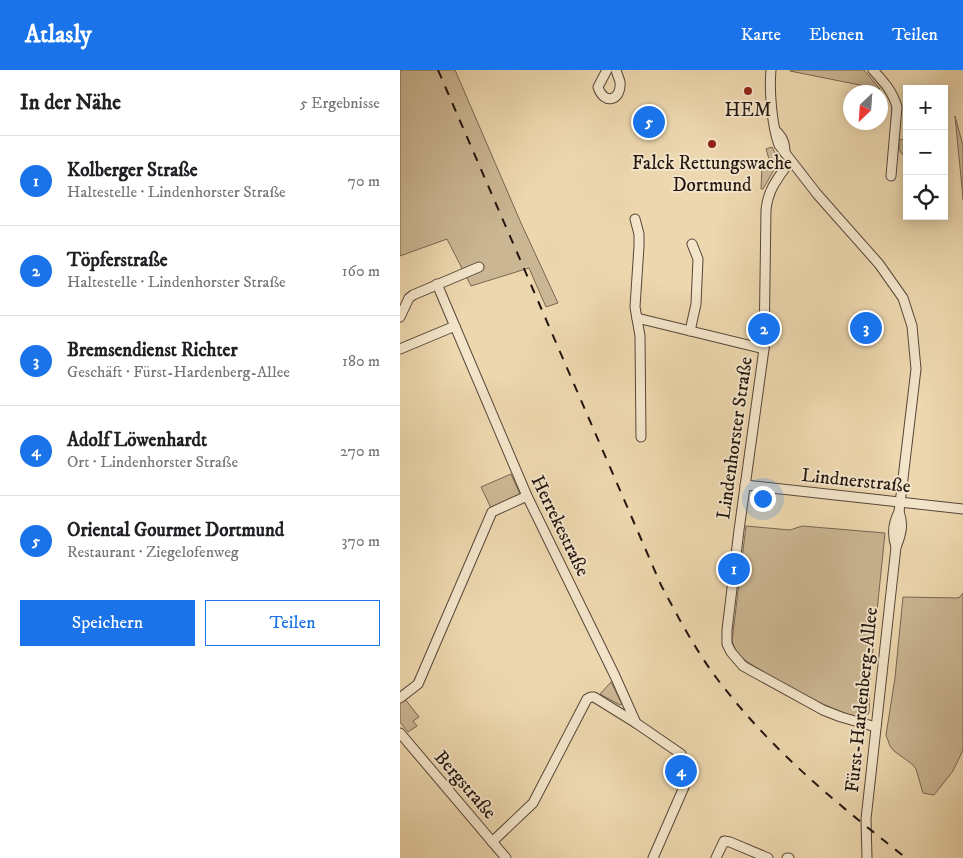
<!DOCTYPE html>
<html lang="de">
<head>
<meta charset="utf-8">
<style>
  :root { --surface:#fff; --page:#f6f6f6; --text:#202124; --muted:#757577; --line:#e0e0e0; --accent:#1a73e8 }
  body { margin:0; font-family:"IM FELL DW Pica",serif; background:var(--page); color:var(--text) }
  .controls { position:absolute; right:15px; top:15px; display:grid; overflow:hidden; border-radius:0px; box-shadow:0 2px 12px #0003 }
  .controls button { width:45px; height:45px; display:grid; place-items:center; padding:0; border:0; border-bottom:1px solid var(--line); background:var(--surface); color:var(--text); font:25px sans-serif }
  .compass { position:absolute; left:443px; top:15px; width:45px; height:45px; border-radius:50%; background:var(--surface); box-shadow:0 2px 12px #0003; rotate:205deg }
  .you { position:absolute; left:362px; top:428px; width:18px; height:18px; margin:-12px; border:4px solid #fff; border-radius:50%; background:#1a73e8; box-shadow:0 0 0 8px #1a73e833 }
  .badge { display:grid; place-items:center; width:32px; height:32px; border-radius:50%; background:var(--accent); color:#fff; font-size:16px; font-weight:700 }
  .pin { position:absolute; translate:-50% -50%; border:2px solid #fff; box-shadow:0 1px 5px #0006 }
  .list { margin:0; padding:0; list-style:none }
  h2 { display:flex; justify-content:space-between; align-items:center; height:65px; margin:0; padding:0 20px; font-size:21px }
  h2 small { font-size:16px; font-weight:400; color:var(--muted) }
  .list li { display:grid; grid-template-columns:32px 1fr auto; gap:15px; align-items:center; box-sizing:border-box; height:90px; padding:0 20px; border-top:1px solid var(--line) }
  .list b { display:block; font-size:19px; white-space:nowrap }
  .list p { margin:0; font-size:16px; white-space:nowrap; color:var(--muted) }
  .list em { font-size:16px; font-style:normal; color:var(--muted) }
  .actions { display:flex; gap:10px; padding:15px 20px }
  .actions a { flex:1; padding:11px 0; border:1px solid var(--accent); border-radius:0px; text-align:center; font-size:18px; color:var(--accent) }
  .actions .main { background:var(--accent); color:#fff }
  .icon { flex:none; width:28px; height:28px; fill:none; stroke:currentColor; stroke-width:2; stroke-linecap:round; stroke-linejoin:round }
  .map { position:relative; flex:none; width:563px; height:788px; overflow:hidden }
  header { display:flex; align-items:center; gap:30px; box-sizing:border-box; height:70px; padding:0 25px; background:var(--accent); color:#fff }
  header strong { font-size:24px }
  nav { display:flex; gap:28px; margin-inline-start:auto; font-size:18px }
  main { display:flex }
  aside { flex:1; background:var(--surface) }
  .map>svg:first-child { display:block }
</style>
</head>
<body>
<header>
<strong>Atlasly</strong>
<nav><a>Karte</a><a>Ebenen</a><a>Teilen</a></nav>
</header>
<main>
<aside>
<h2>In der Nähe<small>5 Ergebnisse</small></h2>
<ul class="list">
<li><span class="badge">1</span><div><b>Kolberger Straße</b><p>Haltestelle · Lindenhorster Straße</p></div><em>70 m</em></li>
<li><span class="badge">2</span><div><b>Töpferstraße</b><p>Haltestelle · Lindenhorster Straße</p></div><em>160 m</em></li>
<li><span class="badge">3</span><div><b>Bremsendienst Richter</b><p>Geschäft · Fürst-Hardenberg-Allee</p></div><em>180 m</em></li>
<li><span class="badge">4</span><div><b>Adolf Löwenhardt</b><p>Ort · Lindenhorster Straße</p></div><em>270 m</em></li>
<li><span class="badge">5</span><div><b>Oriental Gourmet Dortmund</b><p>Restaurant · Ziegelofenweg</p></div><em>370 m</em></li>
</ul>
<div class="actions"><a class="main">Speichern</a><a>Teilen</a></div>
</aside>
<div class="map">
<svg width="563" height="788" viewBox="0 0 563 788">
  <rect width="100%" height="100%" fill="#edd7ae"/>
  <filter id="stains"><feTurbulence type="fractalNoise" baseFrequency=".004" numOctaves="4"/><feColorMatrix values="0 0 0 0 .2 0 0 0 0 .09 0 0 0 0 .02 0 0 0 .5 -.17"/></filter>
  <radialGradient id="worn" r=".72"><stop offset=".6" stop-color="#630" stop-opacity="0"/><stop offset="1" stop-color="#630" stop-opacity=".3"/></radialGradient>
  <!-- green -->
  <g fill="#cbb693" stroke="#776652">
    <path d="M 0,0 L 55,0 L 121,153 L 158,233 L 146,237 L 129,198 L 71,216 L 47,169 L 0,186 Z"/>
    <path d="M 390,0 L 464,0 L 480,19 L 390,1 Z"/>
    <path d="M 555,46 L 563,76 L 563,130 L 563,128 Z"/>
    <path d="M 505,69 L 507,72 L 507,86 L 502,84 L 499,79 L 499,70 Z"/>
    <path d="M 372,77 L 379,91 L 363,119 L 361,119 L 362,96 L 369,89 L 366,79 Z"/>
    <path d="M 111,404 L 120,424 L 91,438 L 81,417 Z"/>
    <path d="M 346,456 L 390,460 L 402,456 L 485,463 L 470,609 L 469,643 C 466,646 463,647 459,647 C 439,646 353,599 339,585 C 335,581 334,576 332,571 Z"/>
    <path d="M 563,523 L 563,680 L 553,701 L 534,725 L 523,723 L 516,699 L 512,694 L 494,681 L 490,676 L 486,665 L 495,608 L 503,527 L 557,528 L 560,527 Z"/>
    <path d="M 211,612 L 222,634 L 220,635 L 200,624 Z"/>
    <path d="M 5,629 L 19,647 L 13,651 L 17,656 L 8,662 L 0,652 L 0,632 Z"/>
  </g>
  <g fill="none" stroke-linecap="round" stroke-linejoin="round">
    <defs>
      <g id="minor">
        <path d="M 207,0 L 198,17 C 204,36 222,30 220,12 C 219,8 217,4 216,0"/>
        <path d="M 371,0 C 369,21 372,56 379,75 L 417,124 L 479,194 L 503,228 L 512,256 L 516,299 L 499,442 C 493,453 492,465 496,477"/>
        <path d="M 473,0 C 484,12 493,22 497,37 L 491,106"/>
        <path d="M 376,61 C 383,68 385,73 385,83"/>
        <path d="M 390,91 C 378,108 368,119 366,140 L 364,279 L 339,460 L 327,560 L 327,574 L 331,582 L 343,596 L 423,640 L 441,647 L 476,657"/>
        <path d="M 235,149 L 239,164 L 239,176 L 235,237 L 240,266 L 241,367"/>
        <path d="M 37,214 L 127,426 L 215,606 L 236,653 L 281,684 L 284,691 L 287,705 L 284,717 L 253,788"/>
        <path d="M 0,247 L 9,228 L 13,225 L 79,197"/>
        <path d="M 237,248 L 364,279"/>
        <path d="M 290,261 L 296,234 L 298,189 L 292,174"/>
        <path d="M 0,279 L 55,256"/>
        <path d="M 345,415 L 563,439"/>
        <path d="M 0,628 L 18,614 L 92,442 L 127,426"/>
        <path d="M 0,663 L 106,788"/>
        <path d="M 92,772 L 133,733 L 187,629 L 191,627 L 194,627 L 236,653"/>
        <path d="M 316,788 L 324,771 L 330,772 L 368,788"/>
        <path d="M 387,788 L 389,788"/>
        <path d="M 467,788 L 466,749 L 496,477 C 501,465 504,454 499,442"/>
      </g>
    </defs>
    <!-- minor casing -->
    <use href="#minor" stroke="#564638" stroke-width="11"/>
    <!-- minor -->
    <use href="#minor" stroke="#f3e5ca" stroke-width="9"/>
    <!-- rail -->
    <path stroke="#231610" stroke-width="2" stroke-dasharray="9 9" stroke-linecap="butt" d="M 38,0 L 261,515 C 278,547 296,581 318,610 C 373,682 435,732 506,788"/>
  </g>
  <!-- markers -->
  <g fill="#8f2418" stroke="#f3e5ca" stroke-width="2">
    <circle cx="348" cy="21" r="5"/>
    <circle cx="312" cy="74" r="5"/>
  </g>
  <g text-anchor="middle" dominant-baseline="central" stroke-width="4" stroke-linejoin="round" paint-order="stroke">
    <!-- poi labels -->
    <g font-size="19" fill="#231610" stroke="#f3e5ca">
      <text x="348" y="40">HEM</text>
      <text x="312" y="93">Falck Rettungswache<tspan x="312" dy="22">Dortmund</tspan></text>
    </g>
    <!-- street labels -->
    <g font-size="19" fill="#231610" stroke="#f3e5ca">
      <text transform="translate(335 368) rotate(-82)">Lindenhorster Straße</text>
      <text transform="translate(456 411) rotate(6)">Lindnerstraße</text>
      <text transform="translate(160 456) rotate(64)">Herrekestraße</text>
      <text transform="translate(462 630) rotate(-84)">Fürst-Hardenberg-Allee</text>
      <text transform="translate(65 715) rotate(49)">Bergstraße</text>
    </g>
  </g>
  <rect width="100%" height="100%" filter="url(#stains)"/>
  <rect width="100%" height="100%" fill="url(#worn)"/>
</svg>
<div class="controls">
<button>+</button>
<button>−</button>
<button><svg class="icon" aria-label="locate" viewBox="0 0 24 24"><circle cx="12" cy="12" r="6"/><path d="M12 2v4M12 18v4M2 12h4M18 12h4"/></svg></button>
</div>
<svg class="compass" viewBox="-18 -18 36 36"><path d="M0-13l5 13h-10z" fill="#e53935"/><path d="M0 13l5-13h-10z" fill="#757577"/></svg>
<div class="you"></div>
<div class="pin badge" style="left:334px;top:499px">1</div>
<div class="pin badge" style="left:364px;top:259px">2</div>
<div class="pin badge" style="left:466px;top:258px">3</div>
<div class="pin badge" style="left:281px;top:701px">4</div>
<div class="pin badge" style="left:249px;top:52px">5</div>
</div>
</main>
</body>
</html>
